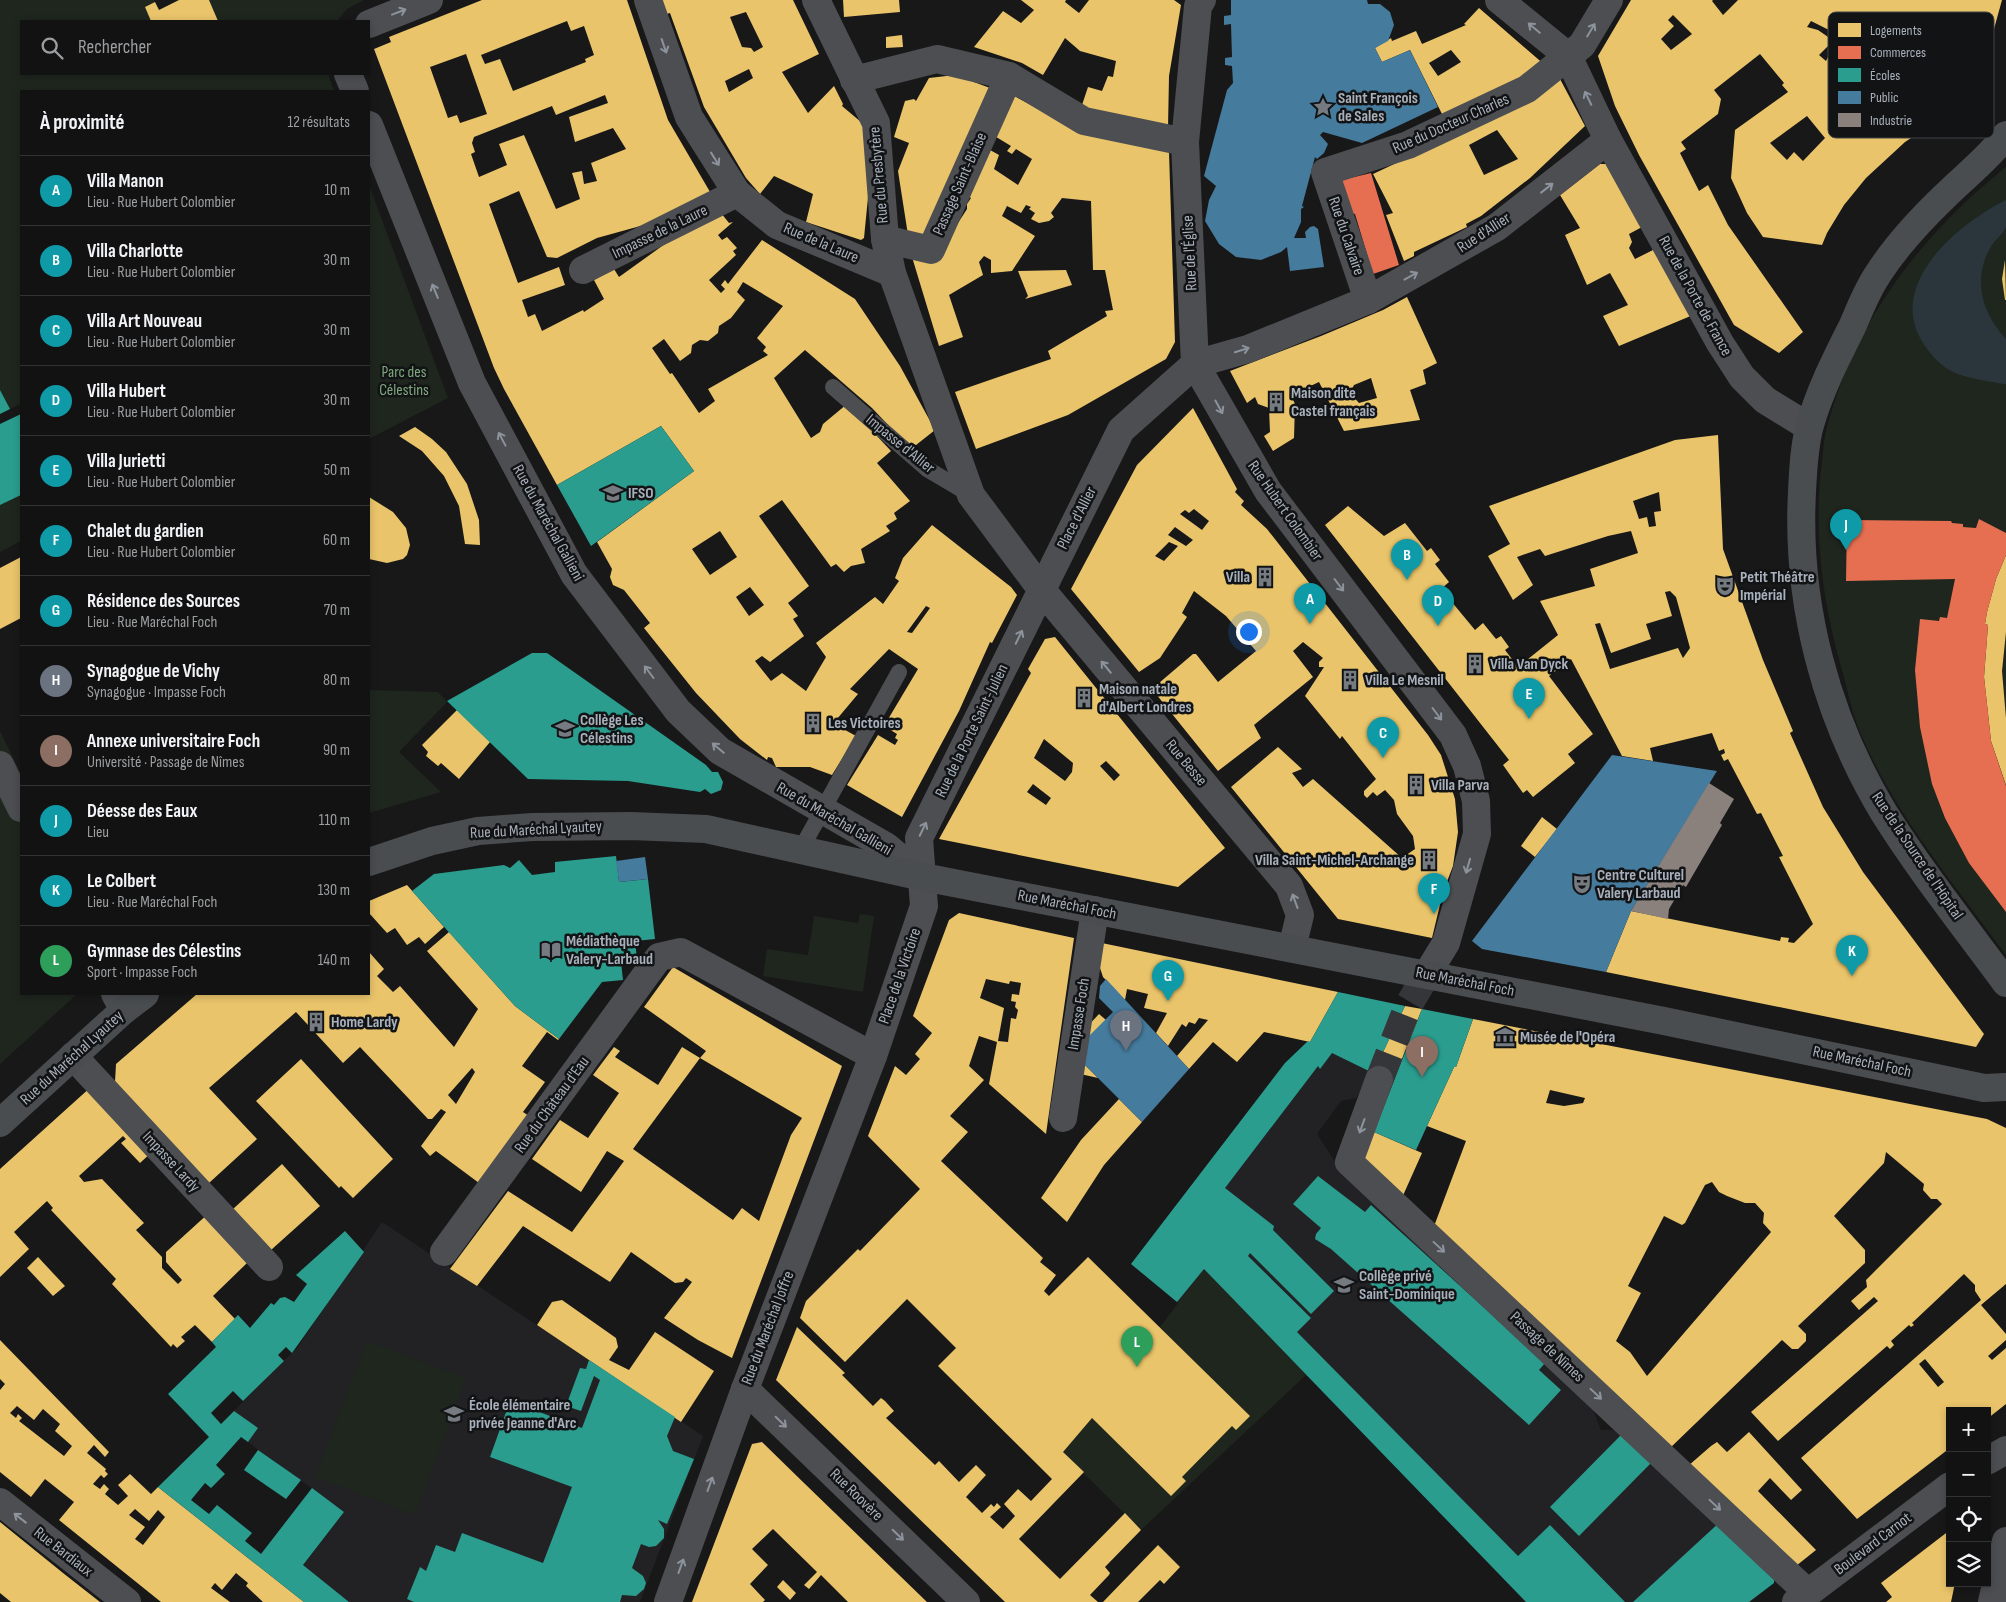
<!DOCTYPE html>
<html lang="fr">
<head>
<meta charset="utf-8">
<style>
  :root { --surface:#121213; --page:#1b1b1c; --text:#f1f3f6; --muted:#9c9ea0; --line:#313233; --accent:#767b82 }
  body { margin:0; font-family:"Sofia Sans Condensed",sans-serif; background:var(--page); color:var(--text) }
  .controls { position:absolute; right:15px; bottom:15px; display:grid; overflow:hidden; border-radius:0px; box-shadow:0 2px 8px #0003 }
  .controls button { width:45px; height:45px; display:grid; place-items:center; padding:0; border:0; border-bottom:1px solid var(--line); background:var(--surface); color:var(--text); font:25px sans-serif }
  .you { position:absolute; left:1248px; top:631px; width:18px; height:18px; margin:-12px; border:4px solid #fff; border-radius:50%; background:#1a73e8; box-shadow:0 0 0 8px #1a73e833 }
  .badge { display:grid; place-items:center; width:32px; height:32px; border-radius:50%; background:var(--accent); color:#fff; font-size:16px; font-weight:700 }
  .pin { position:absolute; translate:-50% -41px; filter:drop-shadow(0 1px 2px #0008) }
  .pin::after { content:''; position:absolute; top:26px; width:18px; height:15px; background:inherit; clip-path:polygon(0 0,100% 0,50% 100%) }
  .list { margin:0; padding:0; list-style:none }
  h2 { display:flex; justify-content:space-between; align-items:center; height:65px; margin:0; padding:0 20px; font-size:21px }
  h2 small { font-size:16px; font-weight:400; color:var(--muted) }
  .list li { display:grid; grid-template-columns:32px 1fr auto; gap:15px; align-items:center; box-sizing:border-box; height:70px; padding:0 20px; border-top:1px solid var(--line) }
  .list b { display:block; font-size:19px; white-space:nowrap }
  .list p { margin:0; font-size:16px; white-space:nowrap; color:var(--muted) }
  .list em { font-size:16px; font-style:normal; color:var(--muted) }
  .icon { flex:none; width:28px; height:28px; fill:none; stroke:currentColor; stroke-width:2; stroke-linecap:round; stroke-linejoin:round }
  .map { position:relative; flex:none; width:2006px; height:1602px; overflow:hidden }
  .search { position:absolute; background:var(--surface); box-shadow:0 2px 8px #0003; left:20px; top:20px; width:350px; height:55px; display:flex; align-items:center; gap:12px; box-sizing:border-box; padding:0 18px; border-radius:0px; color:var(--muted); font-size:19px }
  .panel { position:absolute; background:var(--surface); box-shadow:0 2px 8px #0003; left:20px; top:90px; width:350px; height:905px; border-radius:0px }
  .map>svg:first-child { display:block }
</style>
</head>
<body>
<div class="map">
<svg width="2006" height="1602" viewBox="0 0 2006 1602">
  <rect width="100%" height="100%" fill="#181819"/>
  <!-- built -->
  <g fill="#222225">
    <path d="M 1338,992 L 1405,1006 L 1372,1076 L 1356,1098 L 1341,1101 L 1317,1134 L 1334,1160 L 1588,1397 L 1601,1430 L 1623,1430 L 1774,1570 L 1749,1602 L 1526,1602 L 1281,1349 L 1177,1302 L 1131,1264 L 1285,1063 L 1310,1042 Z"/>
    <path d="M 382,1222 L 703,1436 L 640,1602 L 304,1602 L 286,1588 L 344,1512 L 248,1442 L 257,1428 L 234,1411 L 297,1348 Z"/>
  </g>
  <!-- green -->
  <g fill="#1e261e">
    <path d="M 0,0 L 154,0 L 159,10 L 179,0 L 364,0 L 347,9 L 337,21 L 21,21 L 21,74 L 328,74 L 334,91 L 21,91 L 21,404 L 10,409 L 0,390 Z"/>
    <path d="M 2006,167 L 2006,955 C 1953,882 1890,809 1857,724 C 1850,705 1846,683 1840,663 C 1822,598 1813,530 1822,462 C 1823,451 1824,438 1827,427 C 1855,321 1921,235 2006,167 Z"/>
    <path d="M 369,185 L 448,398 L 369,439 Z"/>
    <path d="M 21,495 L 21,541 L 0,552 L 0,505 Z"/>
    <path d="M 369,690 L 438,692 L 447,702 L 399,752 L 441,792 L 369,813 Z"/>
    <path d="M 0,731 L 21,774 L 21,994 L 77,994 L 0,1064 Z"/>
    <path d="M 860,914 L 874,916 L 863,992 L 763,976 L 767,949 L 808,955 L 814,916 L 858,923 Z"/>
    <path d="M 920,1189 L 1040,1305 L 1088,1257 L 1160,1327 L 1204,1269 L 1306,1375 L 1141,1530 L 860,1251 Z"/>
    <path d="M 367,1341 L 466,1378 L 415,1515 L 315,1477 Z"/>
  </g>
  <!-- water -->
  <path fill="#2a353c" d="M 2006,200 C 2006,208 2006,219 2006,227 C 2004,233 1996,239 1992,245 C 1971,278 1982,313 2006,339 L 2006,384 L 2004,384 C 1987,381 1969,379 1953,372 C 1939,365 1926,350 1919,336 C 1891,279 1961,222 2006,200 Z"/>
  <!-- homes -->
  <g fill="#e9c46a" fill-rule="evenodd">
    <path d="M 179,0 L 209,0 L 218,21 L 151,21 L 145,7 L 155,2 L 159,10 Z"/>
    <path d="M 482,0 L 627,0 L 668,120 L 713,197 L 662,220 L 597,238 L 557,258 L 547,257 L 519,191 L 489,204 L 518,283 L 559,267 L 565,285 L 522,300 L 528,317 L 535,314 L 542,331 L 583,310 L 584,312 L 604,299 L 594,280 L 614,269 L 619,277 L 676,236 L 721,213 L 729,223 L 733,222 L 718,235 L 722,240 L 727,237 L 737,248 L 733,251 L 736,255 L 709,280 L 721,293 L 725,289 L 721,285 L 725,280 L 728,284 L 762,240 L 855,299 L 900,366 L 935,430 L 911,449 L 872,408 L 805,350 L 774,378 L 811,438 L 820,432 L 823,424 L 847,404 L 891,451 L 877,463 L 910,501 L 894,513 L 897,519 L 886,526 L 890,531 L 861,549 L 865,563 L 851,566 L 844,572 L 836,564 L 831,567 L 782,500 L 759,516 L 809,586 L 788,603 L 798,616 L 793,619 L 804,636 L 770,662 L 762,656 L 755,661 L 771,681 L 782,673 L 806,691 L 826,657 L 816,643 L 875,597 L 883,604 L 899,581 L 895,578 L 903,558 L 932,525 L 1011,587 L 1017,595 L 992,643 L 990,642 L 959,711 L 902,817 L 847,785 L 878,735 L 895,745 L 898,740 L 895,738 L 897,734 L 884,726 L 918,669 L 889,649 L 850,689 L 858,694 L 837,719 L 840,720 L 836,725 L 856,736 L 832,775 L 810,767 L 776,767 L 772,758 L 768,757 L 767,760 L 740,739 L 696,693 L 644,628 L 650,623 L 624,590 L 613,585 L 610,577 L 612,569 L 597,542 L 694,471 L 661,426 L 557,485 L 504,389 L 494,368 L 374,49 L 391,42 L 389,37 ZM 567,21 L 571,31 L 584,26 L 594,55 L 585,59 L 586,62 L 513,91 L 500,59 L 485,64 L 481,55 ZM 466,54 L 487,114 L 460,123 L 457,115 L 448,118 L 430,67 ZM 605,95 L 608,103 L 569,117 L 575,142 L 613,128 L 626,149 L 591,163 L 597,181 L 584,184 L 582,171 L 572,173 L 580,199 L 556,209 L 524,135 L 499,144 L 507,165 L 479,177 L 471,154 L 475,152 L 472,143 L 474,137 L 552,106 L 556,115 ZM 743,282 L 783,306 L 757,338 L 766,347 L 763,351 L 768,355 L 708,389 L 715,401 L 699,413 L 672,373 L 670,374 L 652,348 L 664,339 L 680,361 L 691,353 L 692,345 L 700,340 L 708,341 L 718,333 L 719,326 L 731,318 L 745,300 L 737,292 ZM 720,531 L 737,557 L 710,575 L 692,549 ZM 750,587 L 764,605 L 749,616 L 736,597 ZM 926,606 L 930,608 L 912,633 L 907,632 Z"/>
    <path d="M 659,0 L 793,0 L 819,54 L 782,72 L 808,113 L 834,86 L 843,104 L 842,106 L 861,122 L 867,137 L 870,177 L 864,238 L 861,240 L 806,222 L 813,194 L 774,176 L 760,194 L 746,178 L 704,107 L 670,13 L 663,15 ZM 746,12 L 763,47 L 754,52 L 751,48 L 742,47 L 730,17 ZM 749,69 L 753,78 L 729,92 L 725,81 Z"/>
    <path d="M 843,0 L 899,0 L 900,12 L 844,17 Z"/>
    <path d="M 1021,0 L 1066,0 L 1065,2 L 1079,13 L 1089,0 L 1174,0 L 1181,5 L 1169,76 L 1168,128 L 1081,108 L 1088,87 L 1102,91 L 1108,76 L 1113,77 L 1116,61 L 1080,51 L 1065,38 L 1043,75 L 1022,63 L 974,47 L 1003,11 L 1021,23 L 1034,10 Z"/>
    <path d="M 1631,0 L 1713,0 L 1712,1 L 1723,15 L 1738,0 L 2002,0 L 1994,29 L 1965,97 L 1960,98 L 1957,108 L 1943,114 L 1943,117 L 1905,142 L 1866,178 L 1844,205 L 1827,233 L 1822,245 L 1763,237 L 1747,213 L 1731,178 L 1735,130 L 1788,92 L 1782,85 L 1784,83 L 1760,54 L 1714,90 L 1721,99 L 1718,114 L 1681,142 L 1686,149 L 1680,153 L 1699,191 L 1708,185 L 1728,225 L 1803,332 L 1779,353 L 1734,325 L 1639,155 L 1615,106 L 1598,56 ZM 1673,15 L 1692,34 L 1671,50 L 1661,39 L 1674,26 L 1668,20 ZM 1811,21 L 1839,35 L 1826,61 L 1819,55 L 1832,42 L 1831,39 L 1818,30 L 1807,27 ZM 1807,116 L 1825,138 L 1803,161 L 1794,152 L 1787,160 L 1770,143 Z"/>
    <path d="M 1479,8 L 1546,66 L 1444,118 L 1410,50 L 1382,62 L 1375,48 L 1391,38 L 1392,41 L 1416,31 L 1422,44 L 1466,25 L 1464,24 ZM 1451,50 L 1461,62 L 1438,76 L 1429,63 Z"/>
    <path d="M 902,35 L 903,47 L 886,48 L 886,37 Z"/>
    <path d="M 955,75 L 990,88 L 926,241 L 908,235 L 898,171 L 909,143 L 894,137 L 905,101 L 914,99 L 916,101 L 929,78 Z"/>
    <path d="M 1560,79 L 1585,126 L 1530,178 L 1481,216 L 1466,224 L 1467,227 L 1414,252 L 1414,256 L 1404,261 L 1386,215 L 1393,213 L 1373,174 L 1456,135 ZM 1497,130 L 1518,159 L 1484,175 L 1469,145 Z"/>
    <path d="M 1007,92 L 1079,131 L 1169,152 L 1175,342 L 1166,359 L 1068,415 L 976,449 L 955,392 L 1051,359 L 1048,351 L 1107,316 L 1105,311 L 1113,310 L 1105,270 L 1093,270 L 1091,201 L 1062,198 L 1051,213 L 1054,217 L 1049,221 L 1039,223 L 1031,219 L 1035,213 L 1029,209 L 1031,207 L 1026,205 L 1021,213 L 1007,206 L 1002,216 L 1035,236 L 1012,271 L 991,273 L 991,260 L 984,256 L 979,262 L 983,275 L 949,295 L 963,337 L 939,346 L 912,257 L 942,258 L 949,237 L 967,209 L 967,204 L 971,198 L 965,194 L 983,146 L 999,155 L 994,169 L 1018,185 L 1032,159 L 1016,149 L 1012,154 L 1007,151 L 1011,146 L 988,132 Z"/>
    <path d="M 1600,164 L 1606,164 L 1642,227 L 1629,234 L 1632,242 L 1629,248 L 1635,259 L 1655,249 L 1693,315 L 1619,346 L 1603,316 L 1628,305 L 1610,273 L 1587,285 L 1565,235 L 1580,228 L 1560,195 Z"/>
    <path d="M 2005,260 L 2006,300 L 2005,300 L 2002,279 Z"/>
    <path d="M 1066,270 L 1072,285 L 1025,299 L 1028,296 L 1018,271 Z"/>
    <path d="M 1407,297 L 1437,363 L 1423,370 L 1426,384 L 1410,390 L 1420,420 L 1344,431 L 1319,382 L 1291,395 L 1295,404 L 1294,438 L 1273,451 L 1264,436 L 1270,432 L 1269,408 L 1258,404 L 1255,397 L 1247,403 L 1230,371 L 1321,336 L 1383,310 ZM 1371,378 L 1377,398 L 1359,403 L 1350,393 L 1354,385 Z"/>
    <path d="M 1193,408 L 1237,489 L 1235,492 L 1244,501 L 1241,505 L 1267,529 L 1428,735 L 1441,755 L 1455,799 L 1458,832 L 1453,866 L 1443,892 L 1432,938 L 1338,919 L 1231,787 L 1278,747 L 1302,769 L 1292,773 L 1303,787 L 1313,779 L 1402,858 L 1415,849 L 1413,836 L 1397,814 L 1394,800 L 1385,790 L 1377,796 L 1373,792 L 1367,798 L 1364,795 L 1364,791 L 1376,779 L 1342,736 L 1340,739 L 1305,696 L 1324,667 L 1319,667 L 1319,662 L 1323,658 L 1303,642 L 1293,651 L 1313,677 L 1254,725 L 1261,738 L 1218,771 L 1152,689 L 1193,654 L 1196,654 L 1218,682 L 1256,651 L 1226,616 L 1194,591 L 1182,613 L 1187,617 L 1160,658 L 1139,672 L 1071,589 L 1137,465 ZM 1194,509 L 1209,521 L 1202,530 L 1180,514 L 1185,510 L 1189,513 ZM 1175,527 L 1193,540 L 1186,546 L 1168,535 ZM 1169,542 L 1178,546 L 1164,561 L 1155,556 Z"/>
    <path d="M 415,427 L 432,439 L 446,452 L 467,484 L 479,520 L 480,545 L 465,544 L 459,506 L 444,476 L 422,451 L 399,436 Z"/>
    <path d="M 1718,435 L 1723,549 L 1763,660 L 1793,731 L 1790,733 L 1823,807 L 1863,872 L 1984,1034 L 1976,1047 L 1606,972 L 1631,911 L 1780,941 L 1781,937 L 1789,938 L 1788,942 L 1794,943 L 1813,924 L 1779,857 L 1783,856 L 1761,813 L 1757,814 L 1728,759 L 1724,761 L 1721,755 L 1725,753 L 1724,749 L 1719,751 L 1712,733 L 1650,748 L 1653,761 L 1622,756 L 1571,659 L 1549,676 L 1593,734 L 1568,754 L 1575,763 L 1533,797 L 1527,790 L 1523,793 L 1503,765 L 1509,760 L 1325,525 L 1348,506 L 1384,536 L 1405,523 L 1427,551 L 1431,548 L 1440,560 L 1435,564 L 1449,582 L 1441,589 L 1475,630 L 1483,623 L 1496,639 L 1501,636 L 1509,647 L 1505,650 L 1518,667 L 1558,635 L 1540,601 L 1595,586 L 1590,569 L 1638,553 L 1631,531 L 1608,536 L 1545,556 L 1540,549 L 1517,557 L 1533,585 L 1513,600 L 1488,556 L 1510,544 L 1489,506 L 1675,440 ZM 1659,492 L 1661,511 L 1654,512 L 1656,526 L 1649,527 L 1647,517 L 1639,519 L 1633,501 ZM 1670,591 L 1676,597 L 1690,648 L 1683,658 L 1678,648 L 1610,669 L 1595,624 L 1600,623 L 1611,653 L 1651,639 L 1646,624 L 1672,616 L 1665,592 Z"/>
    <path d="M 369,497 L 393,512 L 406,528 L 410,545 L 407,555 L 403,559 L 387,563 L 369,559 Z"/>
    <path d="M 2006,555 L 2006,632 L 2002,671 L 2006,718 L 2006,785 L 1991,741 L 1984,677 L 1988,625 L 1985,624 L 1987,612 L 1996,579 Z"/>
    <path d="M 21,557 L 21,618 L 0,629 L 0,568 Z"/>
    <path d="M 1055,637 L 1225,848 L 1178,887 L 939,839 L 1031,673 L 1028,669 L 1045,639 ZM 1044,739 L 1073,763 L 1072,772 L 1065,781 L 1034,758 ZM 1106,761 L 1120,775 L 1114,781 L 1100,766 ZM 1033,784 L 1051,798 L 1046,805 L 1027,792 Z"/>
    <path d="M 457,710 L 490,742 L 459,779 L 441,763 L 438,766 L 426,756 L 428,752 L 422,745 Z"/>
    <path d="M 1542,817 L 1557,829 L 1535,857 L 1521,846 Z"/>
    <path d="M 407,885 L 444,927 L 425,944 L 419,937 L 407,945 L 395,928 L 387,933 L 369,913 L 369,901 Z"/>
    <path d="M 959,913 L 1074,938 L 1046,1134 L 989,1084 L 997,1042 L 979,1036 L 969,1066 L 984,1080 L 950,1116 L 968,1132 L 941,1161 L 1043,1258 L 1040,1262 L 1056,1275 L 1044,1291 L 1049,1296 L 1088,1257 L 1250,1416 L 1236,1430 L 1232,1426 L 1182,1477 L 1186,1481 L 1171,1496 L 1092,1418 L 1063,1452 L 1084,1472 L 1019,1539 L 1060,1579 L 1125,1513 L 1141,1530 L 1105,1567 L 1110,1573 L 1109,1575 L 1090,1595 L 1098,1602 L 1005,1602 L 776,1380 L 797,1327 L 845,1373 L 842,1375 L 873,1406 L 881,1398 L 885,1401 L 894,1411 L 886,1418 L 935,1465 L 939,1461 L 959,1482 L 976,1465 L 986,1475 L 966,1497 L 982,1513 L 991,1504 L 994,1507 L 997,1503 L 1001,1507 L 990,1517 L 1003,1529 L 1015,1516 L 1004,1504 L 1018,1489 L 1031,1501 L 1052,1479 L 938,1366 L 956,1348 L 907,1299 L 845,1362 L 800,1318 L 806,1301 L 858,1249 L 860,1251 L 920,1189 L 868,1136 L 895,1066 L 906,1075 L 920,1059 L 915,1054 L 932,1033 L 913,1016 L 949,920 ZM 986,979 L 1009,984 L 1010,981 L 1021,983 L 1019,995 L 1012,994 L 1011,1001 L 1016,1002 L 1015,1007 L 1018,1010 L 1016,1019 L 1011,1018 L 1008,1042 L 998,1041 L 1004,1008 L 980,998 Z"/>
    <path d="M 449,932 L 515,1006 L 559,1039 L 558,1040 L 547,1032 L 522,1066 L 545,1082 L 523,1112 L 529,1116 L 479,1183 L 436,1151 L 430,1156 L 421,1146 L 446,1112 L 441,1109 L 432,1119 L 428,1119 L 360,1047 L 343,1063 L 296,1012 L 209,1088 L 257,1139 L 209,1183 L 115,1082 L 116,1064 L 197,994 L 369,994 L 369,952 L 384,969 L 377,976 L 393,992 L 400,986 L 454,1047 L 478,1009 L 427,951 ZM 472,1068 L 475,1072 L 456,1104 L 448,1095 Z"/>
    <path d="M 1097,942 L 1126,948 L 1338,992 L 1310,1042 L 1264,1032 L 1237,1062 L 1213,1042 L 1189,1069 L 1177,1056 L 1208,1020 L 1199,1018 L 1195,1024 L 1189,1022 L 1186,1027 L 1182,1024 L 1168,1046 L 1156,1033 L 1167,1013 L 1144,1008 L 1148,994 L 1127,989 L 1125,1000 L 1103,977 L 1095,953 Z"/>
    <path d="M 673,967 L 842,1066 L 732,1358 L 698,1340 L 664,1318 L 692,1282 L 686,1278 L 683,1282 L 675,1283 L 631,1252 L 610,1282 L 523,1226 L 477,1286 L 450,1269 L 508,1191 L 572,1232 L 624,1161 L 607,1151 L 581,1192 L 532,1159 L 560,1120 L 588,1138 L 619,1093 L 593,1075 L 614,1047 L 620,1051 L 615,1057 L 658,1085 L 682,1047 L 700,1058 L 633,1149 L 733,1220 L 742,1208 L 759,1221 L 791,1135 L 802,1118 L 700,1058 L 706,1051 L 644,1007 Z"/>
    <path d="M 1405,1006 L 1422,1009 L 1391,1086 L 1373,1073 Z"/>
    <path d="M 1099,1014 L 1106,1020 L 1090,1036 L 1084,1030 Z"/>
    <path d="M 1473,1019 L 1987,1119 L 2006,1128 L 2006,1284 L 1981,1305 L 2006,1334 L 2006,1340 L 1988,1356 L 1992,1360 L 2006,1348 L 2006,1404 L 1987,1419 L 1987,1411 L 1950,1411 L 1950,1448 L 1857,1519 L 1801,1458 L 1981,1300 L 1975,1291 L 1975,1285 L 1964,1274 L 1912,1323 L 1914,1325 L 1911,1327 L 1909,1325 L 1891,1341 L 1894,1345 L 1890,1349 L 1887,1346 L 1778,1441 L 1751,1412 L 1878,1301 L 1874,1297 L 1859,1310 L 1851,1301 L 1867,1287 L 1866,1280 L 1942,1204 L 1937,1199 L 1931,1199 L 1923,1190 L 1924,1184 L 1886,1152 L 1884,1163 L 1834,1216 L 1865,1250 L 1865,1263 L 1798,1326 L 1806,1334 L 1806,1341 L 1798,1349 L 1792,1349 L 1782,1340 L 1669,1449 L 1433,1229 L 1466,1141 L 1427,1126 L 1454,1067 L 1456,1067 ZM 1550,1090 L 1585,1098 L 1583,1103 L 1564,1106 L 1546,1103 ZM 1712,1182 L 1719,1192 L 1727,1196 L 1745,1203 L 1755,1203 L 1764,1213 L 1763,1223 L 1771,1232 L 1647,1376 L 1630,1352 L 1616,1341 L 1641,1293 L 1628,1286 L 1664,1216 L 1682,1225 L 1685,1223 L 1705,1185 ZM 1925,1359 L 1944,1382 L 1938,1387 L 1919,1364 Z"/>
    <path d="M 301,1059 L 393,1159 L 353,1198 L 341,1186 L 339,1188 L 256,1101 Z"/>
    <path d="M 1079,1059 L 1098,1078 L 1076,1073 Z"/>
    <path d="M 92,1086 L 153,1151 L 140,1163 L 121,1143 L 126,1139 L 123,1136 L 79,1176 L 84,1182 L 102,1179 L 144,1223 L 136,1230 L 162,1257 L 162,1268 L 178,1284 L 182,1280 L 166,1262 L 166,1252 L 210,1212 L 247,1263 L 213,1296 L 235,1319 L 212,1342 L 195,1325 L 181,1337 L 185,1341 L 177,1348 L 173,1344 L 171,1347 L 112,1284 L 116,1279 L 51,1210 L 53,1208 L 47,1201 L 14,1232 L 29,1249 L 0,1277 L 0,1169 Z"/>
    <path d="M 1119,1099 L 1142,1122 L 1104,1165 L 1067,1222 L 1041,1198 L 1081,1140 Z"/>
    <path d="M 1374,1132 L 1422,1153 L 1401,1200 L 1363,1162 Z"/>
    <path d="M 282,1164 L 320,1206 L 271,1250 L 233,1209 Z"/>
    <path d="M 38,1257 L 65,1286 L 53,1296 L 27,1268 Z"/>
    <path d="M 562,1300 L 616,1338 L 618,1347 L 609,1360 L 629,1370 L 655,1332 L 714,1371 L 681,1422 L 537,1325 L 552,1302 Z"/>
    <path d="M 0,1340 L 109,1452 L 105,1457 L 94,1445 L 87,1453 L 106,1469 L 105,1471 L 108,1474 L 104,1478 L 101,1475 L 93,1484 L 100,1489 L 104,1484 L 109,1489 L 105,1494 L 118,1505 L 128,1496 L 118,1485 L 130,1474 L 151,1494 L 158,1487 L 304,1602 L 263,1602 L 246,1586 L 248,1583 L 236,1573 L 222,1590 L 215,1583 L 211,1588 L 230,1602 L 161,1602 L 59,1520 L 74,1502 L 45,1479 L 31,1497 L 0,1472 L 0,1390 L 5,1384 L 0,1379 ZM 17,1406 L 34,1420 L 43,1409 L 60,1424 L 55,1431 L 72,1446 L 64,1456 L 19,1421 L 22,1418 L 18,1414 L 16,1418 L 10,1413 ZM 135,1509 L 149,1521 L 158,1510 L 165,1517 L 143,1545 L 135,1539 L 145,1527 L 129,1515 Z"/>
    <path d="M 1749,1432 L 1802,1490 L 1791,1500 L 1770,1478 L 1758,1491 L 1816,1550 L 1796,1566 L 1688,1466 L 1711,1446 L 1717,1442 L 1727,1452 Z"/>
    <path d="M 762,1442 L 804,1483 L 927,1602 L 848,1602 L 821,1575 L 809,1589 L 804,1585 L 817,1572 L 773,1529 L 752,1549 L 768,1565 L 750,1584 L 765,1600 L 763,1602 L 692,1602 L 752,1444 Z"/>
    <path d="M 0,1522 L 63,1573 L 100,1602 L 11,1602 L 0,1593 Z"/>
    <path d="M 1950,1530 L 1950,1583 L 1955,1583 L 1951,1602 L 1886,1602 L 1892,1597 L 1881,1583 Z"/>
    <path d="M 1158,1545 L 1180,1567 L 1164,1584 L 1160,1580 L 1138,1602 L 1103,1602 Z"/>
    <path d="M 783,1580 L 796,1593 L 790,1600 L 777,1587 Z"/>
  </g>
  <!-- shops -->
  <g fill="#e76f51">
    <path d="M 1371,173 L 1399,265 L 1373,274 L 1355,214 L 1351,213 L 1342,180 Z"/>
    <path d="M 1979,519 L 2006,533 L 2006,555 L 1996,579 L 1987,612 L 1985,624 L 1988,625 L 1984,677 L 1991,741 L 2006,786 L 2006,912 L 1969,863 L 1945,818 L 1932,784 L 1920,727 L 1915,670 L 1920,619 L 1939,621 L 1940,617 L 1947,618 L 1955,579 L 1846,581 L 1847,520 L 1951,521 L 1952,523 L 1963,524 L 1963,527 L 1976,528 Z"/>
  </g>
  <!-- schools -->
  <g fill="#2a9d8f">
    <path d="M 0,390 L 10,409 L 0,414 Z"/>
    <path d="M 21,414 L 21,495 L 0,505 L 0,424 Z"/>
    <path d="M 661,426 L 694,471 L 591,546 L 557,485 Z"/>
    <path d="M 532,653 L 547,653 L 706,765 L 712,772 L 718,772 L 723,782 L 721,790 L 711,794 L 705,789 L 700,792 L 628,781 L 528,779 L 447,701 Z"/>
    <path d="M 616,856 L 619,882 L 648,879 L 655,939 L 635,941 L 637,959 L 621,962 L 623,980 L 602,982 L 559,1039 L 515,1006 L 412,891 L 434,874 L 504,865 L 510,868 L 519,860 L 532,875 L 555,872 L 555,862 Z"/>
    <path d="M 1338,992 L 1405,1006 L 1373,1073 L 1332,1053 L 1320,1069 L 1318,1066 L 1225,1188 L 1274,1226 L 1273,1230 L 1334,1291 L 1311,1314 L 1250,1253 L 1248,1256 L 1311,1318 L 1297,1332 L 1518,1556 L 1550,1525 L 1625,1602 L 1526,1602 L 1204,1269 L 1177,1302 L 1131,1264 L 1285,1063 L 1308,1041 L 1310,1042 Z"/>
    <path d="M 1422,1009 L 1473,1019 L 1456,1067 L 1454,1067 L 1416,1150 L 1374,1132 Z"/>
    <path d="M 1318,1176 L 1365,1212 L 1371,1205 L 1545,1363 L 1539,1370 L 1561,1390 L 1529,1425 L 1331,1249 L 1315,1239 L 1316,1234 L 1321,1228 L 1293,1204 Z"/>
    <path d="M 345,1231 L 364,1252 L 292,1353 L 286,1347 L 278,1355 L 284,1361 L 243,1401 L 233,1391 L 211,1413 L 221,1424 L 234,1411 L 258,1428 L 248,1442 L 241,1437 L 216,1465 L 225,1474 L 211,1488 L 205,1483 L 191,1500 L 209,1514 L 217,1505 L 252,1533 L 245,1541 L 261,1554 L 312,1488 L 344,1512 L 303,1565 L 349,1602 L 304,1602 L 158,1487 L 209,1437 L 168,1394 L 216,1347 L 212,1342 L 238,1315 L 250,1328 L 271,1303 L 274,1305 L 280,1298 L 285,1297 L 294,1302 L 307,1284 L 296,1275 Z"/>
    <path d="M 589,1360 L 675,1417 L 667,1436 L 673,1451 L 694,1459 L 667,1524 L 658,1520 L 664,1529 L 664,1538 L 656,1546 L 649,1547 L 641,1544 L 632,1568 L 643,1576 L 646,1583 L 644,1589 L 636,1596 L 622,1595 L 620,1602 L 414,1602 L 407,1599 L 420,1567 L 426,1571 L 436,1545 L 455,1552 L 462,1533 L 543,1563 L 572,1487 L 490,1457 L 510,1401 L 582,1428 L 600,1380 L 594,1376 L 581,1411 L 566,1406 L 580,1368 L 586,1369 Z"/>
    <path d="M 1622,1434 L 1651,1463 L 1579,1536 L 1550,1507 Z"/>
    <path d="M 258,1450 L 301,1480 L 286,1499 L 244,1470 Z"/>
    <path d="M 1721,1521 L 1774,1570 L 1774,1583 L 1749,1602 L 1633,1602 Z"/>
  </g>
  <!-- public -->
  <g fill="#457b9d">
    <path d="M 1231,0 L 1367,0 L 1368,4 L 1380,4 L 1390,12 L 1394,25 L 1388,41 L 1375,48 L 1382,62 L 1410,50 L 1438,107 L 1362,143 L 1323,132 L 1320,135 L 1328,144 L 1324,153 L 1317,159 L 1315,157 L 1302,206 L 1304,207 L 1301,209 L 1301,222 L 1294,238 L 1306,238 L 1305,232 L 1310,227 L 1314,226 L 1318,229 L 1324,267 L 1290,271 L 1287,247 L 1281,252 L 1261,260 L 1236,257 L 1219,244 L 1205,221 L 1209,200 L 1216,186 L 1204,176 L 1227,90 L 1233,83 L 1232,66 L 1225,65 L 1225,58 L 1232,57 L 1231,24 L 1224,25 L 1224,16 L 1231,15 Z"/>
    <path d="M 1612,755 L 1717,771 L 1631,911 L 1606,972 L 1482,949 L 1472,941 Z"/>
    <path d="M 645,857 L 648,879 L 619,882 L 616,861 Z"/>
    <path d="M 1106,979 L 1189,1069 L 1142,1122 L 1079,1059 L 1081,1044 L 1113,1012 L 1099,998 L 1100,986 Z"/>
  </g>
  <!-- industry -->
  <path fill="#8a817c" d="M 1709,783 L 1734,799 L 1720,823 L 1722,825 L 1686,887 L 1683,885 L 1669,909 L 1668,919 L 1631,911 Z"/>
  <g fill="none" stroke-linecap="round" stroke-linejoin="round">
    <!-- street-tunnel -->
    <path stroke="#353639" stroke-width="28" stroke-dasharray="28 14" stroke-linecap="butt" d="M 1379,1080 L 1408,1006 L 1427,974"/>
    <!-- lane -->
    <g stroke="#4c4e52" stroke-width="16">
      <path d="M 833,387 L 927,469 L 971,495"/>
      <path d="M 801,849 L 899,672"/>
    </g>
    <!-- street -->
    <g stroke="#4c4e52" stroke-width="28">
      <path d="M 648,0 L 689,117 L 737,193 L 777,225 L 892,273"/>
      <path d="M 816,0 L 876,123 L 885,239 L 892,273 L 971,495 L 1041,589 L 1289,886 L 1300,915 L 1292,948"/>
      <path d="M 1202,0 L 1198,6 L 1185,142 L 1195,364 L 1268,491 L 1453,735 L 1467,766 L 1476,801 L 1477,834 L 1446,943 L 1427,974"/>
      <path d="M 1499,0 L 1568,56 L 1608,140 L 1720,343 L 1742,377 L 1765,400 L 1809,427"/>
      <path d="M 369,24 L 429,0"/>
      <path d="M 348,74 L 355,91"/>
      <path d="M 854,80 L 937,59 L 1009,76 L 1084,121 L 1185,142"/>
      <path d="M 369,125 L 472,383 L 574,574 L 678,711 L 720,751 L 887,847 L 923,877"/>
      <path d="M 885,239 L 931,250 L 1009,76"/>
      <path d="M 583,270 L 737,193"/>
      <path d="M 1368,300 L 1325,172 L 1408,145 L 1527,89 L 1582,45 L 1609,0"/>
      <path d="M 0,765 L 21,808"/>
      <path d="M 115,994 L 124,1010"/>
      <path d="M 73,1056 L 269,1267"/>
      <path d="M 1379,1080 L 1349,1162 L 1808,1593"/>
      <path d="M 1063,1118 L 1095,910"/>
      <path d="M 444,1252 L 659,957 L 681,952 L 873,1056"/>
      <path d="M 745,1389 L 966,1602"/>
      <path d="M 1987,1461 L 2006,1450"/>
      <path d="M 0,1502 L 127,1602"/>
      <path d="M 668,1602 L 745,1389 L 873,1056 L 924,906 L 919,838 L 1121,430 L 1195,364 L 1248,349 L 1368,300 L 1497,227 L 1608,140"/>
      <path d="M 1796,1602 L 1950,1486"/>
      <path d="M 1992,1602 L 2006,1541"/>
    </g>
    <!-- secondary -->
    <g stroke="#4a4d50" stroke-width="28">
      <path d="M 2006,135 C 1988,159 1965,176 1944,197 C 1920,220 1896,246 1878,274 C 1867,290 1860,309 1852,327 C 1836,359 1820,390 1810,425 C 1804,446 1803,471 1802,492 C 1796,604 1826,717 1884,813 C 1921,872 1965,927 2006,983"/>
      <path d="M 369,862 L 432,841 L 478,831 L 532,827 L 631,826 L 706,829 L 923,877 L 1664,1021 L 1984,1088 L 2006,1087"/>
      <path d="M 0,1123 L 124,1010 L 145,994"/>
    </g>
  </g>
  <!-- one-way arrows -->
  <defs><path id="oneway-shaft" d="M-6 0H5M1.5-3L5.5 0L1.5 3" fill="none" stroke-width="1.6" stroke-linecap="round" stroke-linejoin="round" transform="scale(1.25)"/></defs>
  <g stroke="#8c939c">
    <use href="#oneway-shaft" transform="translate(399 12) rotate(-21)"/>
    <use href="#oneway-shaft" transform="translate(1534 28) rotate(-140)"/>
    <use href="#oneway-shaft" transform="translate(1591 30) rotate(-59)"/>
    <use href="#oneway-shaft" transform="translate(664 46) rotate(71)"/>
    <use href="#oneway-shaft" transform="translate(1588 98) rotate(-116)"/>
    <use href="#oneway-shaft" transform="translate(715 159) rotate(58)"/>
    <use href="#oneway-shaft" transform="translate(1547 188) rotate(-38)"/>
    <use href="#oneway-shaft" transform="translate(1411 276) rotate(-29)"/>
    <use href="#oneway-shaft" transform="translate(435 291) rotate(-112)"/>
    <use href="#oneway-shaft" transform="translate(1242 350) rotate(-17)"/>
    <use href="#oneway-shaft" transform="translate(1219 407) rotate(61)"/>
    <use href="#oneway-shaft" transform="translate(502 439) rotate(-118)"/>
    <use href="#oneway-shaft" transform="translate(1339 585) rotate(53)"/>
    <use href="#oneway-shaft" transform="translate(1019 637) rotate(-64)"/>
    <use href="#oneway-shaft" transform="translate(1106 667) rotate(-130)"/>
    <use href="#oneway-shaft" transform="translate(649 672) rotate(-127)"/>
    <use href="#oneway-shaft" transform="translate(1437 714) rotate(53)"/>
    <use href="#oneway-shaft" transform="translate(718 748) rotate(-140)"/>
    <use href="#oneway-shaft" transform="translate(923 829) rotate(-64)"/>
    <use href="#oneway-shaft" transform="translate(1468 866) rotate(106)"/>
    <use href="#oneway-shaft" transform="translate(1295 901) rotate(-110)"/>
    <use href="#oneway-shaft" transform="translate(1362 1126) rotate(110)"/>
    <use href="#oneway-shaft" transform="translate(1439 1247) rotate(43)"/>
    <use href="#oneway-shaft" transform="translate(1596 1394) rotate(43)"/>
    <use href="#oneway-shaft" transform="translate(781 1422) rotate(44)"/>
    <use href="#oneway-shaft" transform="translate(710 1484) rotate(-70)"/>
    <use href="#oneway-shaft" transform="translate(1715 1505) rotate(43)"/>
    <use href="#oneway-shaft" transform="translate(20 1518) rotate(-142)"/>
    <use href="#oneway-shaft" transform="translate(898 1535) rotate(44)"/>
    <use href="#oneway-shaft" transform="translate(681 1566) rotate(-70)"/>
  </g>
  <!-- icons -->
  <defs>
    <symbol id="sight-bare" viewBox="-9 -9 18 18"><path d="M0-6L1.8-2.2L6-1.7L2.9 1.2L3.7 5.4L0 3.3L-3.7 5.4L-2.9 1.2L-6-1.7L-1.8-2.2Z" fill="#767b82" stroke="#121315" stroke-width="2.5" paint-order="stroke"/></symbol>
    <symbol id="building-bare" viewBox="-9 -9 18 18"><path d="M-4-6H4V6H1V3H-1V6H-4ZM-2.5-4.3h1.7v1.8h-1.7ZM.8-4.3h1.7v1.8H.8ZM-2.5-1h1.7V.8h-1.7ZM.8-1h1.7V.8H.8Z" fill="#767b82" stroke="#121315" stroke-width="2.5" paint-order="stroke"/></symbol>
    <symbol id="university-bare" viewBox="-9 -9 18 18"><path d="M0-5L7-2L0 1L-7-2ZM-4 1L0 2.5L4 1V4Q0 6-4 4Z" fill="#767b82" stroke="#121315" stroke-width="2.5" paint-order="stroke"/></symbol>
    <symbol id="theatre-bare" viewBox="-9 -9 18 18"><path d="M-5-5.5Q0-4 5-5.5V0Q5 5 0 6Q-5 5-5 0ZM-3.3-2.5H-1v1.5H-3.3ZM1-2.5H3.3v1.5H1ZM-2.8 1Q0 5.5 2.8 1Z" fill="#767b82" stroke="#121315" stroke-width="2.5" paint-order="stroke"/></symbol>
    <symbol id="school-bare" viewBox="-9 -9 18 18"><path d="M0-5L7-2L0 1L-7-2ZM-4 1L0 2.5L4 1V4Q0 6-4 4Z" fill="#767b82" stroke="#121315" stroke-width="2.5" paint-order="stroke"/></symbol>
    <symbol id="library-bare" viewBox="-9 -9 18 18"><path d="M-6-4Q-3-5.5-.7-3.5V5Q-3 3-6 4ZM6-4Q3-5.5 .7-3.5V5Q3 3 6 4Z" fill="#767b82" stroke="#121315" stroke-width="2.5" paint-order="stroke"/></symbol>
    <symbol id="museum-bare" viewBox="-9 -9 18 18"><path d="M0-6L6-3V-2H-6V-3ZM-5-1h2V3h-2ZM-1-1h2V3h-2ZM3-1h2V3H3ZM-6 4H6V6H-6Z" fill="#767b82" stroke="#121315" stroke-width="2.5" paint-order="stroke"/></symbol>
  </defs>
  <g fill-rule="evenodd">
    <use href="#sight-bare" x="1309" y="93" width="28" height="28"/>
    <use href="#building-bare" x="1262" y="388" width="28" height="28"/>
    <use href="#university-bare" x="599" y="479" width="28" height="28"/>
    <use href="#building-bare" x="1251" y="563" width="28" height="28"/>
    <use href="#theatre-bare" x="1711" y="572" width="28" height="28"/>
    <use href="#building-bare" x="1461" y="650" width="28" height="28"/>
    <use href="#building-bare" x="1336" y="666" width="28" height="28"/>
    <use href="#building-bare" x="1070" y="684" width="28" height="28"/>
    <use href="#building-bare" x="799" y="709" width="28" height="28"/>
    <use href="#school-bare" x="551" y="715" width="28" height="28"/>
    <use href="#building-bare" x="1402" y="771" width="28" height="28"/>
    <use href="#building-bare" x="1415" y="846" width="28" height="28"/>
    <use href="#theatre-bare" x="1568" y="870" width="28" height="28"/>
    <use href="#library-bare" x="537" y="936" width="28" height="28"/>
    <use href="#building-bare" x="302" y="1008" width="28" height="28"/>
    <use href="#museum-bare" x="1491" y="1023" width="28" height="28"/>
    <use href="#school-bare" x="1330" y="1271" width="28" height="28"/>
    <use href="#school-bare" x="440" y="1400" width="28" height="28"/>
  </g>
  <g text-anchor="middle" dominant-baseline="central" stroke-width="5" stroke-linejoin="round" paint-order="stroke">
    <!-- poi labels -->
    <g font-size="16" font-weight="bold" fill="#a8b0bb" stroke="#121315" text-anchor="start">
      <text x="1338" y="98">Saint François<tspan x="1338" dy="18">de Sales</tspan></text>
      <text x="1291" y="393">Maison dite<tspan x="1291" dy="18">Castel français</tspan></text>
      <text x="628" y="493">IFSO</text>
      <text x="1250" y="577" text-anchor="end">Villa</text>
      <text x="1740" y="577">Petit Théâtre<tspan x="1740" dy="18">Impérial</tspan></text>
      <text x="1490" y="664">Villa Van Dyck</text>
      <text x="1365" y="680">Villa Le Mesnil</text>
      <text x="1099" y="689">Maison natale<tspan x="1099" dy="18">d'Albert Londres</tspan></text>
      <text x="580" y="720">Collège Les<tspan x="580" dy="18">Célestins</tspan></text>
      <text x="828" y="723">Les Victoires</text>
      <text x="1431" y="785">Villa Parva</text>
      <text x="1414" y="860" text-anchor="end">Villa Saint-Michel-Archange</text>
      <text x="1597" y="875">Centre Culturel<tspan x="1597" dy="18">Valery Larbaud</tspan></text>
      <text x="566" y="941">Médiathèque<tspan x="566" dy="18">Valery-Larbaud</tspan></text>
      <text x="331" y="1022">Home Lardy</text>
      <text x="1520" y="1037">Musée de l'Opéra</text>
      <text x="1359" y="1276">Collège privé<tspan x="1359" dy="18">Saint-Dominique</tspan></text>
      <text x="469" y="1405">École élémentaire<tspan x="469" dy="18">privée Jeanne d'Arc</tspan></text>
    </g>
    <!-- street labels -->
    <g font-size="16" fill="#a8b0bb" stroke="#121315">
      <text transform="translate(1451 124) rotate(-24)">Rue du Docteur Charles</text>
      <text transform="translate(879 175) rotate(-95)">Rue du Presbytère</text>
      <text transform="translate(960 184) rotate(-66)">Passage Saint-Blaise</text>
      <text transform="translate(660 232) rotate(-26)">Impasse de la Laure</text>
      <text transform="translate(1484 233) rotate(-33)">Rue d'Allier</text>
      <text transform="translate(1346 236) rotate(71)">Rue du Calvaire</text>
      <text transform="translate(821 243) rotate(23)">Rue de la Laure</text>
      <text transform="translate(1190 253) rotate(-93)">Rue de l'Église</text>
      <text transform="translate(1695 296) rotate(61)">Rue de la Porte de France</text>
      <text transform="translate(900 444) rotate(39)">Impasse d'Allier</text>
      <text transform="translate(1285 511) rotate(55)">Rue Hubert Colombier</text>
      <text transform="translate(1077 518) rotate(-63)">Place d'Allier</text>
      <text transform="translate(548 523) rotate(61)">Rue du Maréchal Gallieni</text>
      <text transform="translate(972 731) rotate(-64)">Rue de la Porte Saint-Julien</text>
      <text transform="translate(1186 763) rotate(50)">Rue Besse</text>
      <text transform="translate(834 819) rotate(30)">Rue du Maréchal Gallieni</text>
      <text transform="translate(536 830) rotate(-3)">Rue du Maréchal Lyautey</text>
      <text transform="translate(1917 856) rotate(56)">Rue de la Source de l'Hôpital</text>
      <text transform="translate(1067 905) rotate(11)">Rue Maréchal Foch</text>
      <text transform="translate(900 976) rotate(-71)">Place de la Victoire</text>
      <text transform="translate(1465 982) rotate(11)">Rue Maréchal Foch</text>
      <text transform="translate(1079 1014) rotate(-81)">Impasse Foch</text>
      <text transform="translate(72 1058) rotate(-42)">Rue du Maréchal Lyautey</text>
      <text transform="translate(1862 1062) rotate(12)">Rue Maréchal Foch</text>
      <text transform="translate(552 1105) rotate(-54)">Rue du Château d'Eau</text>
      <text transform="translate(171 1162) rotate(47)">Impasse Lardy</text>
      <text transform="translate(768 1328) rotate(-69)">Rue du Maréchal Joffre</text>
      <text transform="translate(1547 1347) rotate(43)">Passage de Nîmes</text>
      <text transform="translate(856 1495) rotate(44)">Rue Roovère</text>
      <text transform="translate(1873 1544) rotate(-37)">Boulevard Carnot</text>
      <text transform="translate(63 1552) rotate(38)">Rue Bardiaux</text>
    </g>
    <!-- park labels -->
    <g font-size="16" fill="#7fa87e" stroke="#121315">
      <text x="404" y="372">Parc des<tspan x="404" dy="18">Célestins</tspan></text>
    </g>
  </g>
  <!-- legend -->
  <rect x="1828" y="12" width="166" height="126" rx="8" fill="#121315" stroke="#3f4247" stroke-width="1"/>
  <rect x="1838" y="23" width="23" height="14" fill="#e9c46a"/>
  <rect x="1838" y="46" width="23" height="13" fill="#e76f51"/>
  <rect x="1838" y="68" width="23" height="14" fill="#2a9d8f"/>
  <rect x="1838" y="91" width="23" height="13" fill="#457b9d"/>
  <rect x="1838" y="113" width="23" height="14" fill="#8a817c"/>
  <g font-size="14" fill="#a8b0bb">
    <text x="1870" y="35">Logements</text>
    <text x="1870" y="57">Commerces</text>
    <text x="1870" y="80">Écoles</text>
    <text x="1870" y="102">Public</text>
    <text x="1870" y="125">Industrie</text>
  </g>
</svg>
<div class="controls">
<button>+</button>
<button>−</button>
<button><svg class="icon" aria-label="locate" viewBox="0 0 24 24"><circle cx="12" cy="12" r="6"/><path d="M12 2v4M12 18v4M2 12h4M18 12h4"/></svg></button>
<button><svg class="icon" aria-label="layers" viewBox="0 0 24 24"><path d="M12 4l9 5-9 5-9-5zM3 14l9 5 9-5"/></svg></button>
</div>
<div class="you"></div>
<div class="pin badge" style="left:1310px;top:624px;background:#0f9aa8">A</div>
<div class="pin badge" style="left:1407px;top:580px;background:#0f9aa8">B</div>
<div class="pin badge" style="left:1383px;top:758px;background:#0f9aa8">C</div>
<div class="pin badge" style="left:1438px;top:626px;background:#0f9aa8">D</div>
<div class="pin badge" style="left:1529px;top:719px;background:#0f9aa8">E</div>
<div class="pin badge" style="left:1434px;top:914px;background:#0f9aa8">F</div>
<div class="pin badge" style="left:1168px;top:1001px;background:#0f9aa8">G</div>
<div class="pin badge" style="left:1126px;top:1051px;background:#6b7280">H</div>
<div class="pin badge" style="left:1422px;top:1077px;background:#8d6e63">I</div>
<div class="pin badge" style="left:1846px;top:550px;background:#0f9aa8">J</div>
<div class="pin badge" style="left:1852px;top:976px;background:#0f9aa8">K</div>
<div class="pin badge" style="left:1137px;top:1367px;background:#2e9e5b">L</div>
<div class="search"><svg class="icon" aria-label="search" viewBox="0 0 24 24"><circle cx="10" cy="10" r="6"/><path d="M15 15l6 6"/></svg>Rechercher</div>
<section class="panel">
<h2>À proximité<small>12 résultats</small></h2>
<ul class="list">
<li><span class="badge" style="background:#0f9aa8">A</span><div><b>Villa Manon</b><p>Lieu · Rue Hubert Colombier</p></div><em>10 m</em></li>
<li><span class="badge" style="background:#0f9aa8">B</span><div><b>Villa Charlotte</b><p>Lieu · Rue Hubert Colombier</p></div><em>30 m</em></li>
<li><span class="badge" style="background:#0f9aa8">C</span><div><b>Villa Art Nouveau</b><p>Lieu · Rue Hubert Colombier</p></div><em>30 m</em></li>
<li><span class="badge" style="background:#0f9aa8">D</span><div><b>Villa Hubert</b><p>Lieu · Rue Hubert Colombier</p></div><em>30 m</em></li>
<li><span class="badge" style="background:#0f9aa8">E</span><div><b>Villa Jurietti</b><p>Lieu · Rue Hubert Colombier</p></div><em>50 m</em></li>
<li><span class="badge" style="background:#0f9aa8">F</span><div><b>Chalet du gardien</b><p>Lieu · Rue Hubert Colombier</p></div><em>60 m</em></li>
<li><span class="badge" style="background:#0f9aa8">G</span><div><b>Résidence des Sources</b><p>Lieu · Rue Maréchal Foch</p></div><em>70 m</em></li>
<li><span class="badge" style="background:#6b7280">H</span><div><b>Synagogue de Vichy</b><p>Synagogue · Impasse Foch</p></div><em>80 m</em></li>
<li><span class="badge" style="background:#8d6e63">I</span><div><b>Annexe universitaire Foch</b><p>Université · Passage de Nîmes</p></div><em>90 m</em></li>
<li><span class="badge" style="background:#0f9aa8">J</span><div><b>Déesse des Eaux</b><p>Lieu</p></div><em>110 m</em></li>
<li><span class="badge" style="background:#0f9aa8">K</span><div><b>Le Colbert</b><p>Lieu · Rue Maréchal Foch</p></div><em>130 m</em></li>
<li><span class="badge" style="background:#2e9e5b">L</span><div><b>Gymnase des Célestins</b><p>Sport · Impasse Foch</p></div><em>140 m</em></li>
</ul>
</section>
</div>
</body>
</html>
